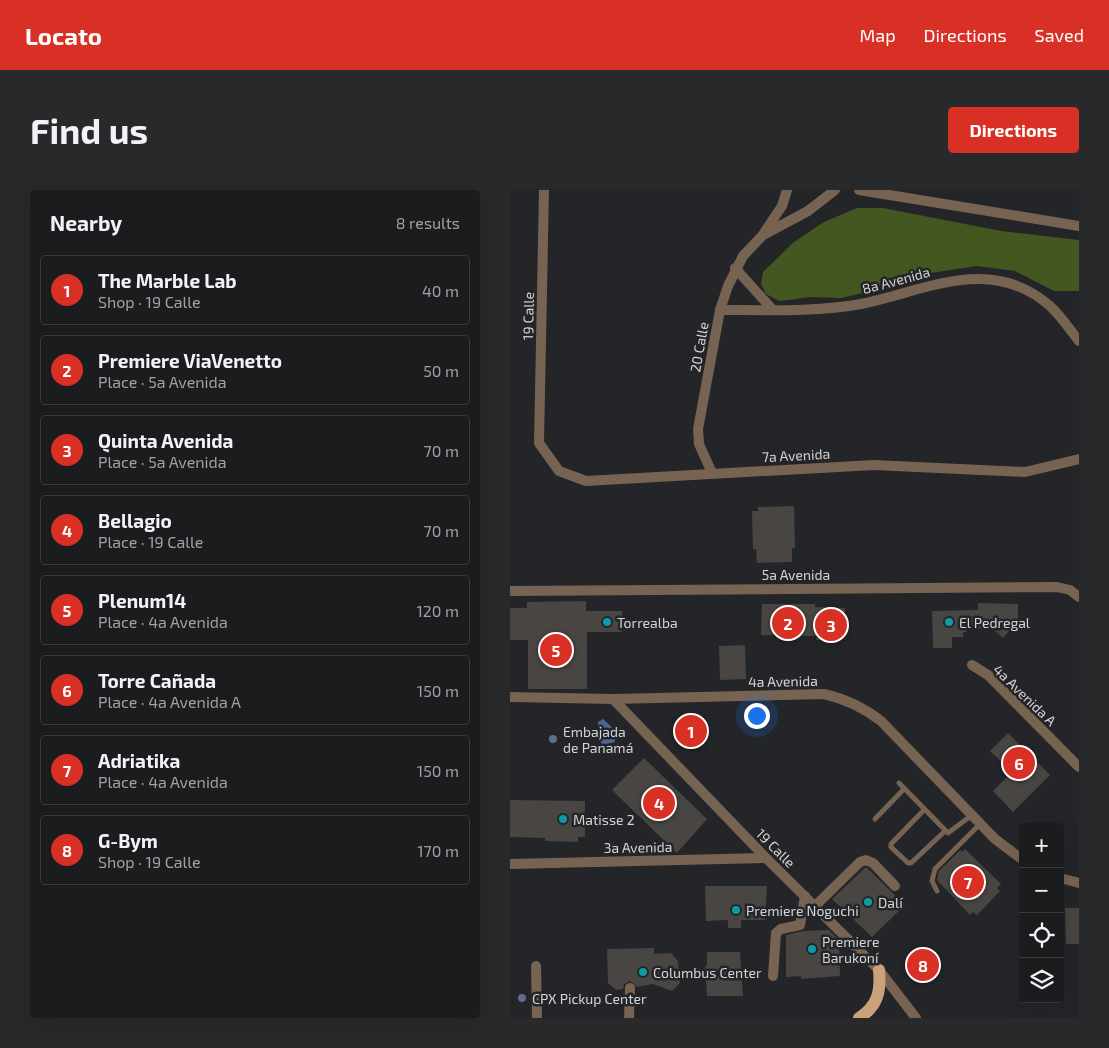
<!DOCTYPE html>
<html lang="en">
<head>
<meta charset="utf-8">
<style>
  :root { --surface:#1a1c1e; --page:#27292b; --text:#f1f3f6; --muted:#9fa1a4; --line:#383a3c; --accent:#d93025 }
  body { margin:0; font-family:"Exo 2",sans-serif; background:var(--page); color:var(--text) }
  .controls { position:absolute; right:15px; bottom:15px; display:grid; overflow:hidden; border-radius:5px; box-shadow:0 5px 20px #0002 }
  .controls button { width:45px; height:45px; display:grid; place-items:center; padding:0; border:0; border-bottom:1px solid var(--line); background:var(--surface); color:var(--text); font:25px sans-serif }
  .you { position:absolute; left:246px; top:525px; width:18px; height:18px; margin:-12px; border:4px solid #fff; border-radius:50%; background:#1a73e8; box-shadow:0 0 0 8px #1a73e833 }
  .badge { display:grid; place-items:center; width:32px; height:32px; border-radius:50%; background:var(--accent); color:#fff; font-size:16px; font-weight:700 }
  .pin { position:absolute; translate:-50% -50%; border:2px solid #fff; box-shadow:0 1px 5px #0006 }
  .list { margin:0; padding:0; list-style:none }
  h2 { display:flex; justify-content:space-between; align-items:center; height:65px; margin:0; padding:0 20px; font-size:21px }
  h2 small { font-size:16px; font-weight:400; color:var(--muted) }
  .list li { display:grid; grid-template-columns:32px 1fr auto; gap:15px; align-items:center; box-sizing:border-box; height:70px; margin:0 10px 10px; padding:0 10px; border:1px solid var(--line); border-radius:5px }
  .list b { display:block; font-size:19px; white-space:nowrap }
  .list p { margin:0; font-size:16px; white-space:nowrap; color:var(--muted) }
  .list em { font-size:16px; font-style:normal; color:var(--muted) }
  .icon { flex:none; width:28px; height:28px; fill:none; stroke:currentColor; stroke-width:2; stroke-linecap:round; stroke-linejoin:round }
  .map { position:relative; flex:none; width:569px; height:828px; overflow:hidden; border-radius:5px }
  header { display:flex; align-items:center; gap:30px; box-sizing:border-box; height:70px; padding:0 25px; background:var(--accent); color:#fff }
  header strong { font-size:24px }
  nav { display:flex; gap:28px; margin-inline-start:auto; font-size:18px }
  .intro { display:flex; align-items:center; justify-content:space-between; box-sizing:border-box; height:120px; padding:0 30px }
  h1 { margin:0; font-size:35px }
  .button { padding:12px 22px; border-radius:5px; background:var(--accent); color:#fff; font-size:18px; font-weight:700 }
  main { display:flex; gap:30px; padding:0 30px }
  aside { flex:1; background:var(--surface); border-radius:5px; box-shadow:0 5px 20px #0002 }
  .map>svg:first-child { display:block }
</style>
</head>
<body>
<header>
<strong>Locato</strong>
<nav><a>Map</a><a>Directions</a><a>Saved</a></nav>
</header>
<div class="intro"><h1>Find us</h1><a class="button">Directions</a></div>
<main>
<aside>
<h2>Nearby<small>8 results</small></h2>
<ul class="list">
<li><span class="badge">1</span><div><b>The Marble Lab</b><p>Shop · 19 Calle</p></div><em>40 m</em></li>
<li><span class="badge">2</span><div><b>Premiere ViaVenetto</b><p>Place · 5a Avenida</p></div><em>50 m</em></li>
<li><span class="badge">3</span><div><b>Quinta Avenida</b><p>Place · 5a Avenida</p></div><em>70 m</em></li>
<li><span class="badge">4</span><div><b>Bellagio</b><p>Place · 19 Calle</p></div><em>70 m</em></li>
<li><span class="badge">5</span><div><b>Plenum14</b><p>Place · 4a Avenida</p></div><em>120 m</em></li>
<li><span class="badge">6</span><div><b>Torre Cañada</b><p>Place · 4a Avenida A</p></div><em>150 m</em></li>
<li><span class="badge">7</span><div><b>Adriatika</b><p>Place · 4a Avenida</p></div><em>150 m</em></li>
<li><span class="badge">8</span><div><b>G-Bym</b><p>Shop · 19 Calle</p></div><em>170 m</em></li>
</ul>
</aside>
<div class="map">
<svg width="569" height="828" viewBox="0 0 569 828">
  <rect width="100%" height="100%" fill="#232528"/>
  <!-- forest -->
  <path fill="#455720" d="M 347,18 L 373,18 L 491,41 L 569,50 L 569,101 L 544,101 L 505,81 L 467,76 L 414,84 L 366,100 L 331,108 L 301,107 L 269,111 L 256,104 L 251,94 L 253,82 L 284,52 L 314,32 Z"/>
  <!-- water -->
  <path fill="#486795" d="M 93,529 C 102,537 105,539 105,552 L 93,555 L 88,550 L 88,532 Z"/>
  <!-- building -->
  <g fill="#484542">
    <path d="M 284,316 L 285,358 L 282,358 L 282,372 L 247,373 L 246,359 L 243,359 L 242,321 L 248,321 L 248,317 Z"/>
    <path d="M 76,411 L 76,421 L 112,421 L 112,442 L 77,442 L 77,499 L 18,499 L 18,450 L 0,450 L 0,418 L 17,418 L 17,412 Z"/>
    <path d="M 468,413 L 508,414 L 508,430 L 493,448 L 483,439 L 457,438 L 457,442 L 453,442 L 453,447 L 442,447 L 442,458 L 423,458 L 422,421 L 468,420 Z"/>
    <path d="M 252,414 L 305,414 L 305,417 L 335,418 L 334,441 L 317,440 L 317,450 L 306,450 L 307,446 L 251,445 Z"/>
    <path d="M 235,455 L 236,489 L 210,490 L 209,456 Z"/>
    <path d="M 498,543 L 540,585 L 503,622 L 483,601 L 502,582 L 480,561 Z"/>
    <path d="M 134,568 L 197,629 L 167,663 L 102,600 Z"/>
    <path d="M 0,610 L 75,611 L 75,647 L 68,647 L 68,652 L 35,651 L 35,648 L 0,647 Z"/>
    <path d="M 455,659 L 491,694 L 487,698 L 490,701 L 467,725 L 463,722 L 460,725 L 427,690 L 429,681 L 450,660 L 452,662 Z"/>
    <path d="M 356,677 L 395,715 L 362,747 L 322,709 Z"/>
    <path d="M 195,696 L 257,696 L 255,730 L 231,730 L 231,738 L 218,738 L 218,730 L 196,731 Z"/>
    <path d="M 555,718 L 569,718 L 569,754 L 556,754 Z"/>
    <path d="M 319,740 L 329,750 L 330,786 L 291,789 L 291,786 L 276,787 L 276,745 L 293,741 Z"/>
    <path d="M 144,758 L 144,764 L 161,763 L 168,771 L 170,793 L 162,801 L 143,794 L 127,797 L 120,791 L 114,794 L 113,799 L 106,800 L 98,793 L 97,759 Z"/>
    <path d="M 197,762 L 230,762 L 233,806 L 197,806 L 195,776 L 197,776 Z"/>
  </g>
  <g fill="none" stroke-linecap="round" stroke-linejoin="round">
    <!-- lane -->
    <g stroke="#776351" stroke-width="5">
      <path d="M 389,593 L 438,643 L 462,625"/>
      <path d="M 414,620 L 381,654 L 381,657 L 398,673 L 401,673 L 435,641"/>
      <path d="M 365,629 L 394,599"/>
      <path d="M 427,701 L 422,691 L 425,679 L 470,634"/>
    </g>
    <!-- street -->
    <g stroke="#776351" stroke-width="10">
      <path d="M 34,0 L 29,253 L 49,281 L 76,291 L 364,275 L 515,282 L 569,269"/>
      <path d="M 349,0 L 569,36"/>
      <path d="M 255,44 L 298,21 L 325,0"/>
      <path d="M 225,78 L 262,119"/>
      <path d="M 210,120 C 253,120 309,122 351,114 C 415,101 481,64 540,116 C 551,126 560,140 569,151"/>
      <path d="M 202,283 L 189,254 L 188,239 L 210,120 L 218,96 L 233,66 L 252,46 L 272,16 L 277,0"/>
      <path d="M 0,401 L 547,397 L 560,400 L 569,407"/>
      <path d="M 462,475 L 478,485 L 569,577"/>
      <path d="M 0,507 L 103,509 L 314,504 C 336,509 353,517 371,531 L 485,649 L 513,670"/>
      <path d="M 103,509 L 256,668 L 369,780 L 406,828"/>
      <path d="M 0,674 L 256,668"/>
      <path d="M 550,688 L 569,693"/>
      <path d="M 305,716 L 350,672 L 356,670 L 363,673 L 385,696"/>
      <path d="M 26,776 L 27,828"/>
      <path d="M 263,786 L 266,743 L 271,739 L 290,735 L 295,706"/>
      <path d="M 119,828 L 120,798"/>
    </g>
    <!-- primary -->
    <path stroke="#cba17c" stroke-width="12" d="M 349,828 C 368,816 371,801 369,780"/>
  </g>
  <!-- markers -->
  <g fill="#0f9aa8" stroke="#232528" stroke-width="2">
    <circle cx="97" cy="432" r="5"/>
    <circle cx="439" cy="432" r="5"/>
    <circle cx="53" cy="629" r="5"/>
    <circle cx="358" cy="712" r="5"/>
    <circle cx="226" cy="720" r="5"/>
    <circle cx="302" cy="759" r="5"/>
    <circle cx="133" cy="782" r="5"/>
  </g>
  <g fill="#5c6f8a" stroke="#232528" stroke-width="2">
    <circle cx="43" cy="549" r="5"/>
    <circle cx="12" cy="808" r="5"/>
  </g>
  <g text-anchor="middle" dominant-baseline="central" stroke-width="5" stroke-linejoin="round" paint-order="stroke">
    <!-- street labels -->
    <g font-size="14" fill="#d3d4d6" stroke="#232528">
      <text transform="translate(386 90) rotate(-15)">8a Avenida</text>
      <text transform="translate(18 126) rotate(-89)">19 Calle</text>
      <text transform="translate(189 157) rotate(-80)">20 Calle</text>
      <text transform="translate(286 265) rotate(-3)">7a Avenida</text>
      <text x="286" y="384">5a Avenida</text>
      <text transform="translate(273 491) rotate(-1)">4a Avenida</text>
      <text transform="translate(515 505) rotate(44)">4a Avenida A</text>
      <text transform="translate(128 657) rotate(-1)">3a Avenida</text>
      <text transform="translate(266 658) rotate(45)">19 Calle</text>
    </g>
    <!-- poi labels -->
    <g font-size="14" fill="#d3d4d6" stroke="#232528" text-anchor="start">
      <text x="107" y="432">Torrealba</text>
      <text x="449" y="432">El Pedregal</text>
      <text x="53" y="541">Embajada<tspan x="53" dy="16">de Panamá</tspan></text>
      <text x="63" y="629">Matisse 2</text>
      <text x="368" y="712">Dalí</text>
      <text x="236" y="720">Premiere Noguchi</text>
      <text x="312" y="751">Premiere<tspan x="312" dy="16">Barukoní</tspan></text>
      <text x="143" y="782">Columbus Center</text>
      <text x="22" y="808">CPX Pickup Center</text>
    </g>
  </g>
</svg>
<div class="controls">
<button>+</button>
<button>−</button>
<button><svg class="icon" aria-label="locate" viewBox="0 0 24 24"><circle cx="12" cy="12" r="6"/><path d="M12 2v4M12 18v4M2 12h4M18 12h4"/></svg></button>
<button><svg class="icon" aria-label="layers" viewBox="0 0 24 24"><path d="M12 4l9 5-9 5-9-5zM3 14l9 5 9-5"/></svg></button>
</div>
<div class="you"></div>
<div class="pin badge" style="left:181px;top:541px">1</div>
<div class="pin badge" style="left:278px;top:433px">2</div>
<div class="pin badge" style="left:321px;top:435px">3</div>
<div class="pin badge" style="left:149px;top:613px">4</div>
<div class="pin badge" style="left:46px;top:460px">5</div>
<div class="pin badge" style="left:509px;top:573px">6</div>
<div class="pin badge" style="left:458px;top:692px">7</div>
<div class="pin badge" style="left:413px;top:775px">8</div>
</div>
</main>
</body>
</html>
